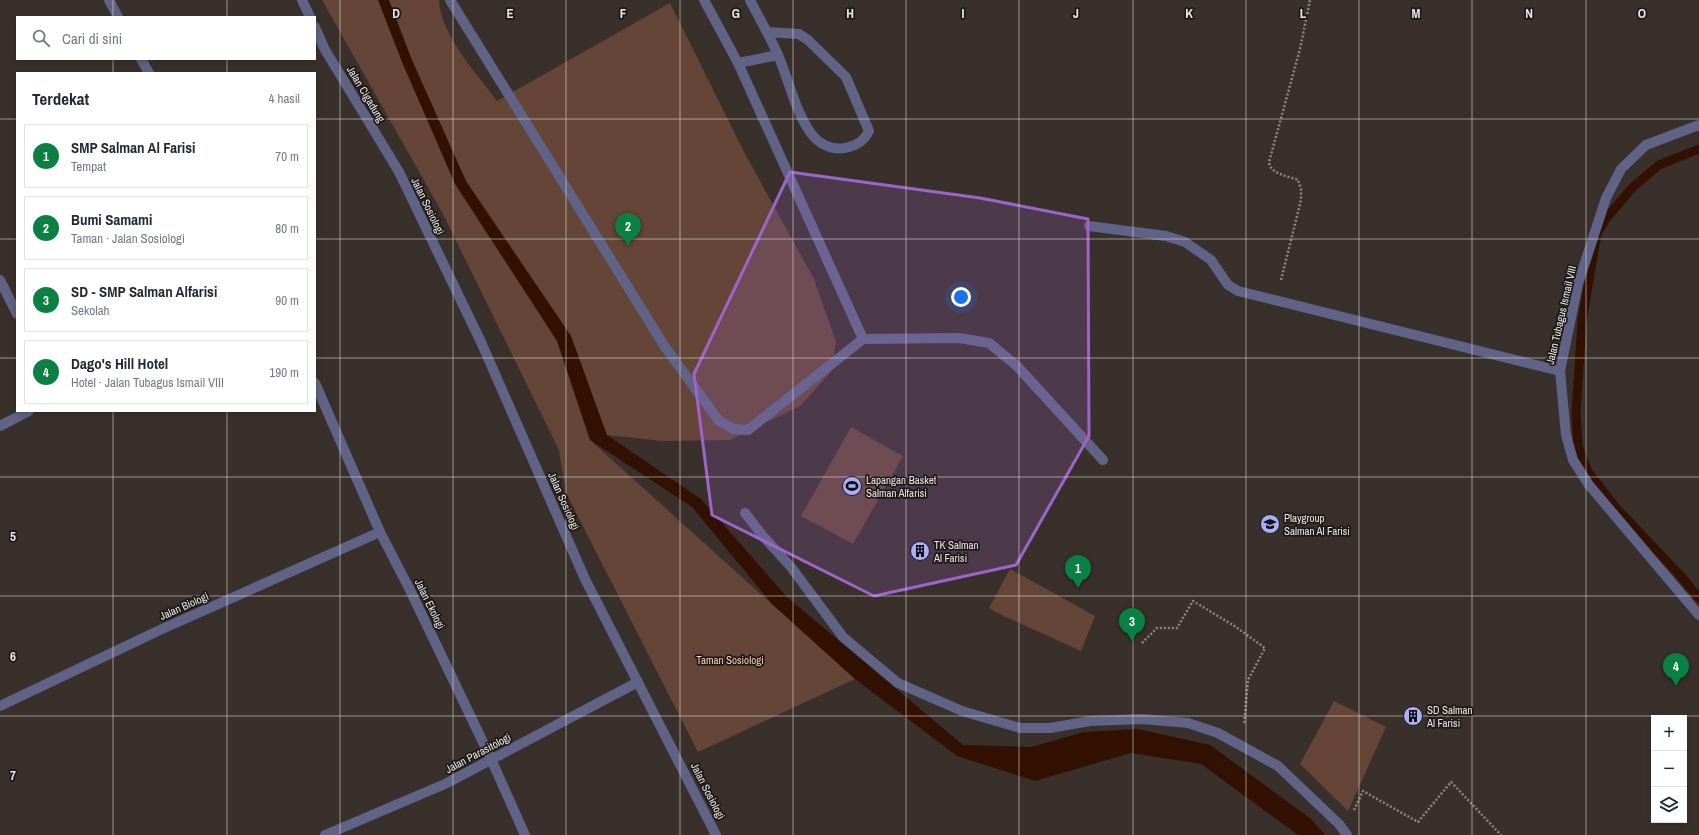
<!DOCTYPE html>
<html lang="id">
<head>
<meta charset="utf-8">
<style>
  :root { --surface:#fff; --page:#f2f2f3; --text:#1f2937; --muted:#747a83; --line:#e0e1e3; --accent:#0b8043 }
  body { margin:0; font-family:"Archivo Narrow",sans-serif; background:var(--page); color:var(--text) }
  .controls { position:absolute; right:12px; bottom:12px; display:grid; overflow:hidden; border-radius:0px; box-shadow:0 2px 6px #0003 }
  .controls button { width:36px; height:36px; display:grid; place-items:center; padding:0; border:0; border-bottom:1px solid var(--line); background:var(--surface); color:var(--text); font:20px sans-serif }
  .you { position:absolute; left:961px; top:297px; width:14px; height:14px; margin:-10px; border:3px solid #fff; border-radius:50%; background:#1a73e8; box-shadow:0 0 0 6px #1a73e833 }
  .badge { display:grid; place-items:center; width:26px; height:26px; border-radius:50%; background:var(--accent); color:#fff; font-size:13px; font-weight:700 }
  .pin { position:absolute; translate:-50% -33px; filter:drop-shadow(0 1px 2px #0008) }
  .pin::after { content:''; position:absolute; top:21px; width:14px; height:12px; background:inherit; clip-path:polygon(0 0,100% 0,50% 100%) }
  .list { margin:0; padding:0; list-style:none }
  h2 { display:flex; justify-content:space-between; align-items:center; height:52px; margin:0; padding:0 16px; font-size:17px }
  h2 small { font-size:13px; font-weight:400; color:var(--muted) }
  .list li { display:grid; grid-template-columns:26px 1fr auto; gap:12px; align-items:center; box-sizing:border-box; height:64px; margin:0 8px 8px; padding:0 8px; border:1px solid var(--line); border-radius:0px }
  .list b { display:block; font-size:15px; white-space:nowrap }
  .list p { margin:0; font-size:13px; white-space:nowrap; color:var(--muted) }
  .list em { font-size:13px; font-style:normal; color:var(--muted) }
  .icon { flex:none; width:22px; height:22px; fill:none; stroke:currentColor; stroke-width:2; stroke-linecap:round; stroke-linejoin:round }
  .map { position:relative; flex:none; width:1699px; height:835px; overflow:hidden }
  .search { position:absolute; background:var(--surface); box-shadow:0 2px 6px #0003; left:16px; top:16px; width:300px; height:44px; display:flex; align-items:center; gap:10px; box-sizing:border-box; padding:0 14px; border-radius:0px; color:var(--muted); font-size:15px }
  .panel { position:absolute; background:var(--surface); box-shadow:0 2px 6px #0003; left:16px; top:72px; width:300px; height:340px; border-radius:0px }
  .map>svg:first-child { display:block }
</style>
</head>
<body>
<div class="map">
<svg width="1699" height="835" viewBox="0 0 1699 835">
  <rect width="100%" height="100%" fill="#39302c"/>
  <!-- green -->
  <g fill="#644537">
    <path d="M 322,0 L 439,0 C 440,34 477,74 497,101 L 670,3 L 744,152 L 814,279 L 836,342 L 831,372 L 800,406 L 730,440 L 662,441 L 607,435 L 590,440 L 855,679 L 698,752 L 566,493 L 559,450 L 443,214 Z"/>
    <path d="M 851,427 L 903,456 L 853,544 L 801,516 Z"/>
    <path d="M 1010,569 L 1095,616 L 1081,651 L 995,612 L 989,608 Z"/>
    <path d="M 1334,701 L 1386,727 L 1348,811 L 1300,764 Z"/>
  </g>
  <!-- water -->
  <path fill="#331102" d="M 378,0 L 389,0 L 412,60 L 466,181 L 571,336 L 607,435 L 701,499 L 787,597 L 963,745 L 1031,747 L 1084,732 L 1138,729 L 1210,745 L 1311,819 L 1325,835 L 1298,835 L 1201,764 L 1131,753 L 1035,781 L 957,756 L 855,679 L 772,604 L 692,507 L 590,440 L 557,341 L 455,184 L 402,62 Z"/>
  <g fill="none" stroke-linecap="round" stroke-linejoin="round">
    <!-- stream -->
    <path stroke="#331102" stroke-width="9" d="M 1699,149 L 1659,165 L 1632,188 L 1605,220 L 1597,234 L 1582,321 L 1576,413 L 1578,446 L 1588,472 L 1618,510 L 1679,574 L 1699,598"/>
    <!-- path -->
    <g stroke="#8d8682" stroke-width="2.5" stroke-dasharray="2 2" stroke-linecap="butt">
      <path d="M 1281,280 L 1301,200 L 1301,189 L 1298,180 C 1288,176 1270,174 1269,162 L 1300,49 L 1310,0"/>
      <path d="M 1142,643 L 1157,628 L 1177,628 L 1193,601 L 1236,627 L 1265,648 L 1248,680 L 1244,725"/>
      <path d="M 1354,810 L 1363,791 L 1418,822 L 1451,782 L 1501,835"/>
    </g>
    <!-- minor -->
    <g stroke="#5f6385" stroke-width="10">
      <path d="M 109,0 L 118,17"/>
      <path d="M 302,0 L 310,17"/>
      <path d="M 450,0 L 665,347 L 719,421 L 734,429 L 748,430 L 863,339 L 959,338 L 989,343 L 1016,365 L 1103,460"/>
      <path d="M 704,0 L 738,63 L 778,55"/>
      <path d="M 750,0 C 759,18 770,36 778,55 C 789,80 797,119 815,138 C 824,147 837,151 849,147 C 858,145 865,139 869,131 L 846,77 L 808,40 L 799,34 L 767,32"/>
      <path d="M 315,27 L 324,48 L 399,172 L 481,342 L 585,579 L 716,835"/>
      <path d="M 141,59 L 149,73"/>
      <path d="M 738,63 L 863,339"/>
      <path d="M 1699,125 L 1646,145 L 1621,169 L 1606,198 L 1578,284 L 1560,371 L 1566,435 L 1573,460 L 1589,485 L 1699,615"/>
      <path d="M 1089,226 L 1166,236 L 1185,242 L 1211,260 L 1228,285 L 1238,291 L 1560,371"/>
      <path d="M 0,280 L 17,314"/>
      <path d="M 315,383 L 380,532 L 410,590 L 491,759 L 525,835"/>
      <path d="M 0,426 L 29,411"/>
      <path d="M 745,513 L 762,535 L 791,567 L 843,637 L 898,683 L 962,711 L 1020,728 L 1050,728 L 1090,721 L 1142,719 L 1188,723 L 1218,733 L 1278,766 L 1339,824 L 1347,835"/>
      <path d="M 0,706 L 162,629 L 380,532"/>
      <path d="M 325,835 L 445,784 L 638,682"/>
    </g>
  </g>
  <!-- marked area -->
  <path fill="#9d64ca" fill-opacity="0.2" stroke="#9d64ca" stroke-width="3" stroke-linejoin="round" d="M 790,172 L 980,198 L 1088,219 L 1089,436 L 1016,565 L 874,596 L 712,515 L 694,374 Z"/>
  <!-- grid -->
  <path fill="none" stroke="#ede7e4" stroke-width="1" stroke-opacity="0.55" d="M 113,0 L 113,17M 227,0 L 227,17M 340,0 L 340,835M 453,0 L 453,835M 566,0 L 566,835M 680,0 L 680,835M 793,0 L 793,835M 906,0 L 906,835M 1019,0 L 1019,835M 1133,0 L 1133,835M 1246,0 L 1246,835M 1359,0 L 1359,835M 1472,0 L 1472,835M 1586,0 L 1586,835M 113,59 L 113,73M 227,59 L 227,73M 0,119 L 17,119M 315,119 L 1699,119M 0,239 L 17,239M 315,239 L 1699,239M 0,358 L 17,358M 315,358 L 1699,358M 113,411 L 113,835M 227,411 L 227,835M 0,477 L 1699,477M 0,596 L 1699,596M 0,716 L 1699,716"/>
  <!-- icons -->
  <defs>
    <symbol id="stadium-disc" viewBox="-11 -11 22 22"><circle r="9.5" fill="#a8b0fc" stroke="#1d1917"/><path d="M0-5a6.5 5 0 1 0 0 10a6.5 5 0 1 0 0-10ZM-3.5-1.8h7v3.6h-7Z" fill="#111"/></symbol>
    <symbol id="school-disc" viewBox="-11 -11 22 22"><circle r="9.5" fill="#a8b0fc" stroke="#1d1917"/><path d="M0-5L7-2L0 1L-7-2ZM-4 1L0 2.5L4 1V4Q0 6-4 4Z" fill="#111"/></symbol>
    <symbol id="building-disc" viewBox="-11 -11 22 22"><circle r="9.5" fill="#a8b0fc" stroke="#1d1917"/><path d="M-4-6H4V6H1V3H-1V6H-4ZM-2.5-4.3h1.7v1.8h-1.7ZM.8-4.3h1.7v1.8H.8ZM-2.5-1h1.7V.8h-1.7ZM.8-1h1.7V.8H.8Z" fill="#111"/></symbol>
  </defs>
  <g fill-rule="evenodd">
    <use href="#stadium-disc" x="841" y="475" width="22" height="22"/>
    <use href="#school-disc" x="1259" y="513" width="22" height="22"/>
    <use href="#building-disc" x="909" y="540" width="22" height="22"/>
    <use href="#building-disc" x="1402" y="705" width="22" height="22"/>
  </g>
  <g text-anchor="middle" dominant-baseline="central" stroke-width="3.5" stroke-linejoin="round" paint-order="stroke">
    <!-- street labels -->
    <g font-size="11" fill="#ede7e4" stroke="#1d1917">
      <text transform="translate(366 94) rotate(59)">Jalan Cigadung</text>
      <text transform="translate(428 206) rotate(64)">Jalan Sosiologi</text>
      <text transform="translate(1561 315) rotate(-77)">Jalan Tubagus Ismail VIII</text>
      <text transform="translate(564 501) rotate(66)">Jalan Sosiologi</text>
      <text transform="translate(430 604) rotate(64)">Jalan Ekologi</text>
      <text transform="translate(184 606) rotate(-24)">Jalan Biologi</text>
      <text transform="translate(478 753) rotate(-28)">Jalan Parasitologi</text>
      <text transform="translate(708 791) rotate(63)">Jalan Sosiologi</text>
    </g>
    <!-- poi labels -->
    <g font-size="11" fill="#ede7e4" stroke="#1d1917" text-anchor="start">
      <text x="866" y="480">Lapangan Basket<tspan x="866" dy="13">Salman Alfarisi</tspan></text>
      <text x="1284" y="518">Playgroup<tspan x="1284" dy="13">Salman Al Farisi</tspan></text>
      <text x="934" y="545">TK Salman<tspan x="934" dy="13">Al Farisi</tspan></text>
      <text x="1427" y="710">SD Salman<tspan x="1427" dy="13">Al Farisi</tspan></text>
    </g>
    <!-- park labels -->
    <g font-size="11" fill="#fbd1be" stroke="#1d1917">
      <text x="730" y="660">Taman Sosiologi</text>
    </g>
  </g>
  <g font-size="13" text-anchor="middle" font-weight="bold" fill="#ede7e4" stroke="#1d1917" stroke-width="3.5" stroke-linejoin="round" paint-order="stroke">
    <text x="396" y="18">D</text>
    <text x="510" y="18">E</text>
    <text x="623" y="18">F</text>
    <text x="736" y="18">G</text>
    <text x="850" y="18">H</text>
    <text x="963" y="18">I</text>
    <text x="1076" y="18">J</text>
    <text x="1189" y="18">K</text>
    <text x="1303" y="18">L</text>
    <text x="1416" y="18">M</text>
    <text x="1529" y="18">N</text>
    <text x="1642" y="18">O</text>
    <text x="13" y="541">5</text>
    <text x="13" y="661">6</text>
    <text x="13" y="780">7</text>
  </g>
</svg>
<div class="controls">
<button>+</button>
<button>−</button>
<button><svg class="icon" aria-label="layers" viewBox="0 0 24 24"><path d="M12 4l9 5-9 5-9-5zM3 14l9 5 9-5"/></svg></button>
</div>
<div class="you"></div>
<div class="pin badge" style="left:1078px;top:588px">1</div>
<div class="pin badge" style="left:628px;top:246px">2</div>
<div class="pin badge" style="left:1132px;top:641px">3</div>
<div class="pin badge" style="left:1676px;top:686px">4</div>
<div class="search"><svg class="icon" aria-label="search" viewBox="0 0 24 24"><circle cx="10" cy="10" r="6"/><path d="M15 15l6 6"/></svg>Cari di sini</div>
<section class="panel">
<h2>Terdekat<small>4 hasil</small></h2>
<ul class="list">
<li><span class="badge">1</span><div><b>SMP Salman Al Farisi</b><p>Tempat</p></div><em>70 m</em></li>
<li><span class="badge">2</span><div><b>Bumi Samami</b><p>Taman · Jalan Sosiologi</p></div><em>80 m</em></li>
<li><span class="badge">3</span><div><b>SD - SMP Salman Alfarisi</b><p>Sekolah</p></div><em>90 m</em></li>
<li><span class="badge">4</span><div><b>Dago's Hill Hotel</b><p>Hotel · Jalan Tubagus Ismail VIII</p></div><em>190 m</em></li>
</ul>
</section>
</div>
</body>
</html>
